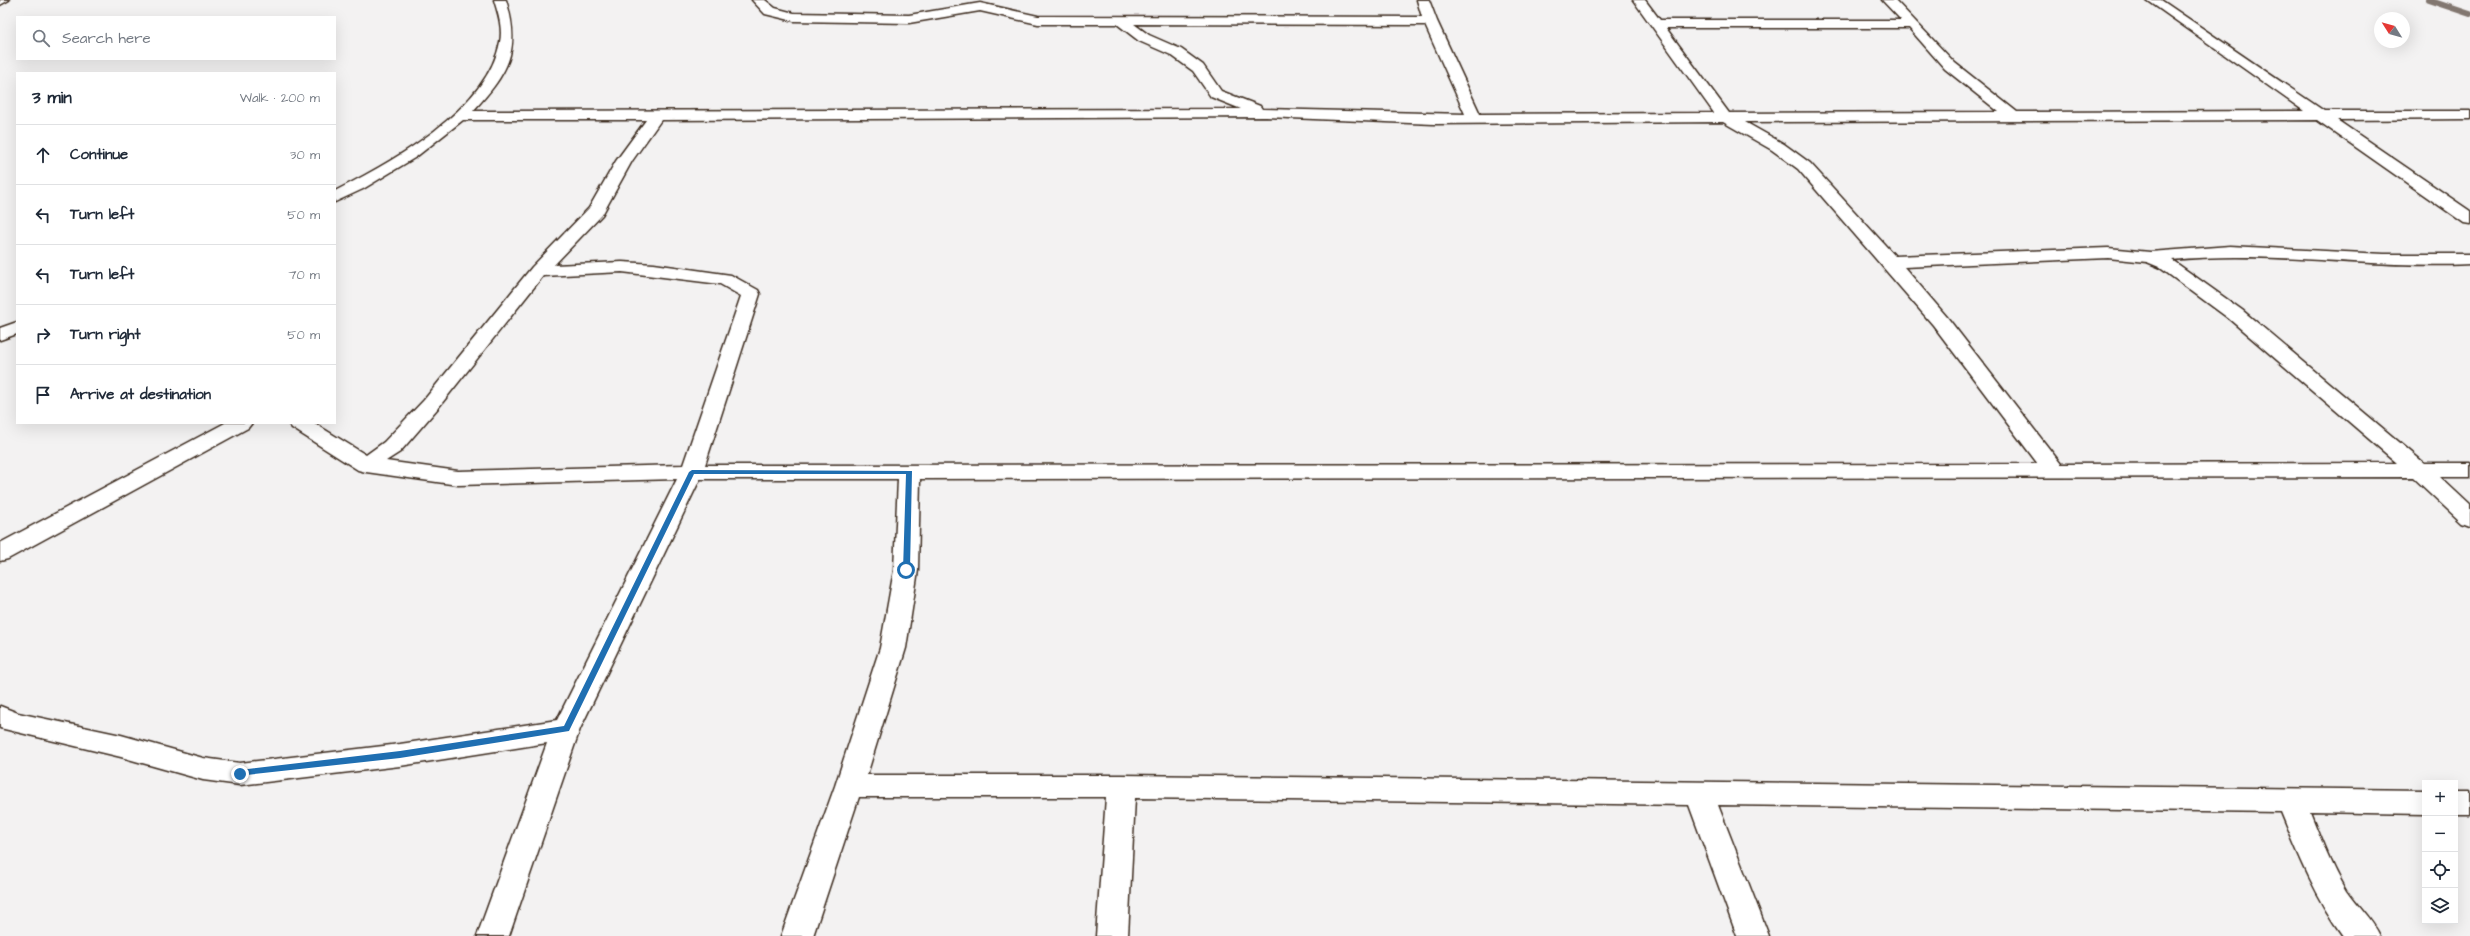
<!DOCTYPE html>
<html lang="en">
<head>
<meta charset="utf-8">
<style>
  :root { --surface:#fff; --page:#f6f6f7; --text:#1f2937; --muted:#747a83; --line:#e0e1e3 }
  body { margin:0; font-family:"Architects Daughter",sans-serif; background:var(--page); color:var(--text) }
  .controls { position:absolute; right:12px; bottom:12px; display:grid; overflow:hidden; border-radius:0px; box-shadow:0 4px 16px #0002 }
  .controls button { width:36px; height:36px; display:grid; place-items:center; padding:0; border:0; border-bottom:1px solid var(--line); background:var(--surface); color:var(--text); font:20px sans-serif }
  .compass { position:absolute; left:2374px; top:12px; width:36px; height:36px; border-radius:50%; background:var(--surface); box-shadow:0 4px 16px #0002; rotate:307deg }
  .stop { position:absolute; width:12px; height:12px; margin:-9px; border:3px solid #1f6fb2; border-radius:50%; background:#fff }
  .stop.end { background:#1f6fb2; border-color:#fff; box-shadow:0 1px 4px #0008 }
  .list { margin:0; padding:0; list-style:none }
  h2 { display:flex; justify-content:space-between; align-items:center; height:52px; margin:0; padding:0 16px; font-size:17px }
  h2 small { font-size:13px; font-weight:400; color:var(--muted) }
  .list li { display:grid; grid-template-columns:26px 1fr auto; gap:12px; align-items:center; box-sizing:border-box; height:60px; padding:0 16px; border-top:1px solid var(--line) }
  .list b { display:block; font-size:15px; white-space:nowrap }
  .list em { font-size:13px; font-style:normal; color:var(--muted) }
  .icon { flex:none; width:22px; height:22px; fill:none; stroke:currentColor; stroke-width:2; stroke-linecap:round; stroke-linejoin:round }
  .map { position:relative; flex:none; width:2470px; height:936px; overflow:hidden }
  .search { position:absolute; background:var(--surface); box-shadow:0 4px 16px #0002; left:16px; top:16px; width:320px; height:44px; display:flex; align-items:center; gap:10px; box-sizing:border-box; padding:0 14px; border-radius:0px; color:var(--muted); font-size:15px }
  .panel { position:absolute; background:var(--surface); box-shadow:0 4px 16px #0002; left:16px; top:72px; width:320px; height:352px; border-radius:0px }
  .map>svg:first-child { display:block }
</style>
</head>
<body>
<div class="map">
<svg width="2470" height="936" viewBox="0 0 2470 936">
  <rect width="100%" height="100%" fill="#f3f2f2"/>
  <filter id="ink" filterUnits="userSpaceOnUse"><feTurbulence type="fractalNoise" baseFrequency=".025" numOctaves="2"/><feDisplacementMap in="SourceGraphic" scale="8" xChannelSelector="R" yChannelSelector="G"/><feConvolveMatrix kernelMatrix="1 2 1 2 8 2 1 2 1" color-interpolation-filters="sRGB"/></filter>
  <g filter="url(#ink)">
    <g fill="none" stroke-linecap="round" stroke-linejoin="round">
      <!-- stream -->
      <path stroke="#827770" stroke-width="6" d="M 2428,0 L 2470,14"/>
      <defs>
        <g id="street">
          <path d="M 0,0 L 9,0 L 0,5 Z"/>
          <path d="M 494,0 L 506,0 C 522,51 507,74 473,111 L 1241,109 L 1211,97 L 1193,71 L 1171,55 L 1139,41 L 1117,24 L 1038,24 L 980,11 L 909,23 L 794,21 L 765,14 L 752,0 L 765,0 L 775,8 L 794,13 L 909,15 L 980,3 L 1038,16 L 1422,17 L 1417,0 L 1429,0 L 1437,21 L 1480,114 L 1714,113 L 1633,0 L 1645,0 L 1660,20 L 1901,20 L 1882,0 L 1895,0 L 1955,63 L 2017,112 L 2304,111 L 2147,0 L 2161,0 L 2324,111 L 2470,111 L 2470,119 L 2337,120 L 2470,211 L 2470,224 L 2464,223 L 2317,120 L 1745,122 L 1784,144 L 1810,163 L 1895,256 L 2108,248 L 2150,252 L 2230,246 L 2384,254 L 2470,254 L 2470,264 C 2371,269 2272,250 2172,260 L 2242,310 L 2424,463 L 2470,463 L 2470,477 L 2440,477 L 2470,505 L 2470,526 L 2462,523 L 2413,477 L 920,479 L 918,570 L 906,648 L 867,775 L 1121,775 L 2425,790 L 2425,814 L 2310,812 C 2321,839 2331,867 2346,891 C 2357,907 2371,919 2379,936 L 2344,936 C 2316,898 2299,856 2281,812 L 1718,805 L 1769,936 L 1737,936 L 1689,805 L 1135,798 L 1128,936 L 1096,936 L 1106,797 L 859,797 L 813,936 L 781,936 L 835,786 L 880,648 L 894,570 L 898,479 L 700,479 L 580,729 L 509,936 L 477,936 L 547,743 L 400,766 L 240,785 L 203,780 L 121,757 L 0,728 L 0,706 L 18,713 L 121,735 L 203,758 L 240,763 L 400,744 L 557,720 L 677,479 L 458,485 L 366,472 L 358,470 L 292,428 L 288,423 L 314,423 L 366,455 L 384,442 L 424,400 L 532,267 L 589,208 L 616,161 L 646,120 L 463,120 L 416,157 L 363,189 L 335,202 L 335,191 C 392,162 487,110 500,42 C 503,28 498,13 494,0 ZM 1134,24 L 1425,25 L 1465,114 L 1262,109 L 1260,106 L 1221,91 L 1203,65 L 1181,49 L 1149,35 ZM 1666,28 L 1909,28 L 1945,69 L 1999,112 L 1729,113 ZM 1266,117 L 1434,124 L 1723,122 L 1772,150 L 1798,169 L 1933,325 L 2038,464 L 705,465 L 760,294 L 758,290 L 731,275 L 654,264 L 622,262 L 554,265 L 602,215 L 632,161 L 661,120 ZM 2108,258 L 2147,262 L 2159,267 L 2228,318 L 2397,463 L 2061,464 L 1947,317 L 1904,267 ZM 622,272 L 720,284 L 741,296 L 683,465 L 458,471 L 386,461 L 400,452 L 438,408 L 543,276 Z"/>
          <path d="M 17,322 L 17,334 L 0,340 L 0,328 Z"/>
          <path d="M 225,423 L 252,423 L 248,428 L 8,559 L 0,561 L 0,543 Z"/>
          <rect x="2455" y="791" width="15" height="24"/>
        </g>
      </defs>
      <!-- street casing -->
      <use href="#street" stroke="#3b2a1e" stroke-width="3"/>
      <!-- street -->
      <use href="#street" fill="#fff" fill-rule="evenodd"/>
    </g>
  </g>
  <!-- route -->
  <path fill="#1f6fb2" d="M 692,470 L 912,471 L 910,570 L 906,573 L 903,570 L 906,474 L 694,474 L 569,731 L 400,758 L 237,776 L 237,771 L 240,770 L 400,751 L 564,726 L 689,472 Z"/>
</svg>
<div class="controls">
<button>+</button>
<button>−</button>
<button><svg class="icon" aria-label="locate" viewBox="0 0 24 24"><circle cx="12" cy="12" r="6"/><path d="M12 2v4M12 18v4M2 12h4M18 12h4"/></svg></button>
<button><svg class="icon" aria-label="layers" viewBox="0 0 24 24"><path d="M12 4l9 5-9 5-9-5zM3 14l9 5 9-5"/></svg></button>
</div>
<svg class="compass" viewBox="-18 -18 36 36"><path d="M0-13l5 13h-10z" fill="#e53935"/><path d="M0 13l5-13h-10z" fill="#747a83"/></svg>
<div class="stop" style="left:906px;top:570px"></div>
<div class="stop end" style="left:240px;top:774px"></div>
<div class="search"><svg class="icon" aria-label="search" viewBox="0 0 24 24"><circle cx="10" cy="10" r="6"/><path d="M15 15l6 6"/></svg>Search here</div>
<section class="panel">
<h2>3 min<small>Walk · 200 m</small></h2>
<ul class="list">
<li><svg class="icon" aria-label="ahead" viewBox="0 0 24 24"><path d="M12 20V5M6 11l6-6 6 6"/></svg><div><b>Continue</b></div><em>30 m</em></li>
<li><svg class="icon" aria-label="left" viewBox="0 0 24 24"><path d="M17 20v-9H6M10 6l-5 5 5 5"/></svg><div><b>Turn left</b></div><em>50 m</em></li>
<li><svg class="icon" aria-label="left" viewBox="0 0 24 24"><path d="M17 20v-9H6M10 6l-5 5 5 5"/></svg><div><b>Turn left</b></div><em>70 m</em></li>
<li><svg class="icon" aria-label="right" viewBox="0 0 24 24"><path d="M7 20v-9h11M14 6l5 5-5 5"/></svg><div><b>Turn right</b></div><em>50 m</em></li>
<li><svg class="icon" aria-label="arrive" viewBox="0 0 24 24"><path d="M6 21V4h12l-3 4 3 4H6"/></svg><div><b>Arrive at destination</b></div></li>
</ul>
</section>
</div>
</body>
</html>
